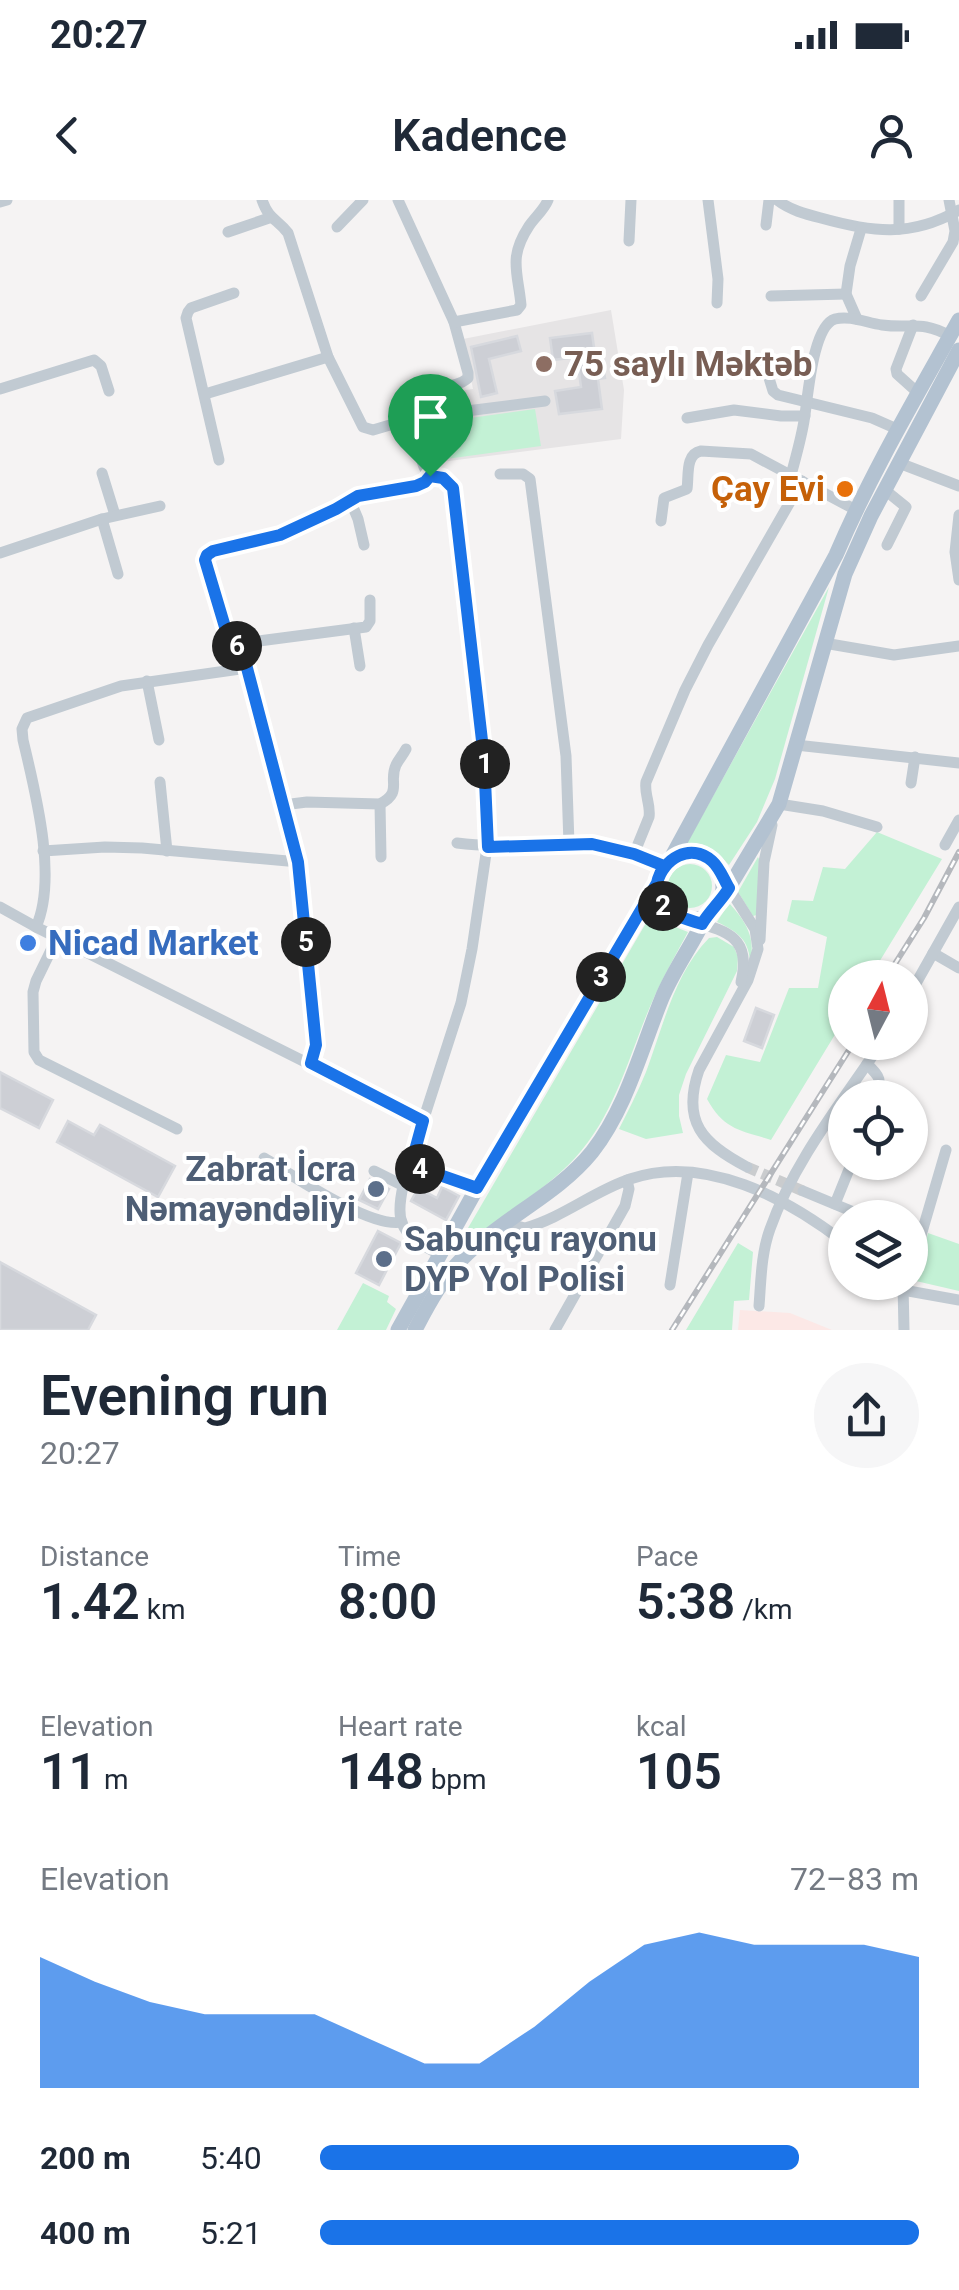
<!DOCTYPE html>
<html lang="en">
<head>
<meta charset="utf-8">
<style>
	:root { --surface:#fff; --page:#f6f6f7; --text:#1f2937; --muted:#747a83; --accent:#1a73e8 }
	body { margin:0; font-family:Roboto,sans-serif; background:var(--page); color:var(--text); height:100vh; display:flex; flex-direction:column; font-size:38px; white-space:nowrap }
	* { box-sizing:border-box; margin:0 }
	p { font-size:32px; color:var(--muted) }
	.icon { flex:none; width:55px; height:55px; fill:none; stroke:currentColor; stroke-width:2; stroke-linecap:round; stroke-linejoin:round }
	.map { position:relative; height:1130px; overflow:hidden }
	.sheet { display:flex; flex-direction:column; background:var(--surface); flex:1 }
	.sheet>* { flex:none }
	.needle { width:65px; rotate:7deg }
	.buttons { position:absolute; left:828px; top:760px; display:grid; gap:20px }
	.buttons a { display:grid; place-items:center; width:100px; height:100px; border-radius:50%; background:var(--surface); box-shadow:0 2px 8px #0004; font-size:50px }
	.pin { position:absolute; display:grid; place-items:center; width:85px; height:85px; color:#fff; margin:-102px -42px; border-radius:50% 50% 50% 0; rotate:-45deg; box-shadow:0 0 10px #0007 }
	.pin .icon { rotate:45deg }
	.km { position:absolute; width:50px; height:50px; margin:-25px; border-radius:50%; background:#222; color:#fff; font-size:28px; line-height:50px; text-align:center }
	.round { display:grid; place-items:center; flex:none; width:105px; height:105px; border-radius:52px; background:var(--page) }
	.overview { display:flex; align-items:center; justify-content:space-between; height:170px; padding:0 40px }
	h1 { font-size:55px; font-weight:600; line-height:75px }
	.stats { display:grid; grid-template-columns:repeat(3,1fr); gap:15px; height:170px; padding:10px 40px }
	.stats div { display:grid; align-content:center }
	.stats b { font-size:50px; font-weight:600 }
	.stats small { font-size:28px; font-weight:400 }
	.stats p { font-size:28px }
	.chart { height:280px; padding:20px 40px }
	.chart p { display:flex; justify-content:space-between }
	.chart svg { width:100%; height:180px; margin-top:10px; fill:var(--accent); opacity:.7 }
	ul { padding:0 40px; list-style:none; font-size:32px }
	li { display:grid; grid-template-columns:160px 120px 1fr; align-items:center; height:75px }
	li i { height:25px; border-radius:12px; background:var(--accent) }
	.status { display:flex; justify-content:space-between; align-items:center; height:70px; padding:0 50px; background:var(--surface); direction:ltr }
	.status svg { height:28px; fill:currentColor }
	header { display:flex; justify-content:space-between; align-items:center; height:130px; padding:0 40px; background:var(--surface); font-size:45px; font-weight:600 }
	.map>svg:first-child { display:block }
	.education { fill:#e6e4e5 }
	.medical { fill:#fce8e6 }
	.green { fill:#c3f1d5 }
	.building { fill:#cdcfd5; stroke:#d7d9de; stroke-width:2.5 }
	.lines { fill:none; stroke-linecap:round; stroke-linejoin:round }
	.minor-tunnel { stroke:#caccce; stroke-width:11; stroke-dasharray:11 5.5; stroke-linecap:butt }
	.minor { stroke:#c1cad2; stroke-width:11 }
	.major { stroke:#b3c2d1; stroke-width:15 }
	.rail-casing { stroke:#b5b8bd; stroke-width:6 }
	.rail { stroke:#fff; stroke-width:2.5; stroke-dasharray:8; stroke-linecap:butt }
	.route-casing { stroke:#fff; stroke-width:20 }
	.route { stroke:#1a73e8; stroke-width:12 }
	.education-dot { fill:#8d6e63; stroke:#fff; stroke-width:4 }
	.food-dot { fill:#e8710a; stroke:#fff; stroke-width:4 }
	.shop-dot { fill:#3f7fe0; stroke:#fff; stroke-width:4 }
	.service-dot { fill:#5c6f8a; stroke:#fff; stroke-width:4 }
	.labels { text-anchor:middle; dominant-baseline:central; stroke-width:8; stroke-linejoin:round; paint-order:stroke }
	.education-label { font-size:35px; font-weight:bold; fill:#785e54; stroke:#fff; text-anchor:start }
	.food-label { font-size:35px; font-weight:bold; fill:#c56008; stroke:#fff; text-anchor:end }
	.shop-label { font-size:35px; font-weight:bold; fill:#366cbe; stroke:#fff; text-anchor:start }
	.service-label { font-size:35px; font-weight:bold; fill:#4e5e75; stroke:#fff; text-anchor:end }
</style>
</head>
<body>
<div class="status"><b>20:27</b><svg viewBox="0 0 49 12"><path d="M0 12V9h3v3zM5 12V6h3v6zM10 12V3h3v9zM15 12V0h3v12zM26 1h20v11H26zM47 4h2v5h-2z"/></svg></div>
<header><svg class="icon" aria-label="back" viewBox="0 0 24 24"><path d="M15 5l-7 7 7 7"/></svg>Kadence<svg class="icon" aria-label="person" viewBox="0 0 24 24"><circle cx="12" cy="8" r="4"/><path d="M4 21q1-7 8-7t8 7"/></svg></header>
<div class="map">
<svg width="959" height="1130" viewBox="0 0 959 1130">
	<rect width="100%" height="100%" fill="#f5f3f3"/>
	<polygon class="education" points="611,110 624,190 621,239 433,263 423,196 473,189 463,139"/>
	<polygon class="medical" points="740,1110 790,1113 832,1130 738,1130"/>
	<g class="green">
		<polygon points="535,209 541,246 446,259 441,222"/>
		<path d="M829,387L775,579L757,622L729,665C716,651 707,642 687,643Z"/>
		<path d="M877,632L942,659L870,777L845,778V818L771,940C740,930 724,930 707,899L726,855L760,862L789,788H818L827,737L787,721L792,700L813,701L823,667L845,669Z"/>
		<polygon points="758,657 759,659 757,715 753,716 738,692"/>
		<circle cx="690" cy="686" r="22"/>
		<path d="M729,703C747,723 756,738 750,765C750,740 738,732 717,722Z"/>
		<path d="M653,711L670,725L688,732C677,752 666,772 656,793C630,849 618,911 575,958C545,991 491,1023 454,1052Z"/>
		<path d="M717,737L734,747L738,757L737,771L686,874L679,895V916L683,933L646,939L619,929C628,911 638,892 646,872C663,827 674,774 709,738Z"/>
		<polygon points="928,1033 959,1044 959,1091 916,1081"/>
		<polygon points="738,1043 753,1052 749,1100 734,1101 732,1130 686,1130"/>
		<polygon points="363,1083 389,1096 387,1102 396,1109 386,1130 337,1130"/>
	</g>
	<g class="building">
		<polygon points="592,133 596,162 602,161 605,178 598,179 602,209 559,214 555,191 581,187 577,157 553,160 550,138"/>
		<polygon points="517,136 521,151 489,159 497,193 481,197 471,147"/>
		<polygon points="756,808 774,815 762,848 744,841"/>
		<polygon points="0,872 53,900 39,928 0,908"/>
		<polygon points="68,921 94,935 100,925 175,966 158,997 57,942"/>
		<polygon points="370,979 389,989 378,1009 359,1000"/>
		<polygon points="442,987 459,996 446,1020 411,1001 418,988 437,998"/>
		<polygon points="378,1031 401,1043 379,1085 356,1073"/>
		<polygon points="0,1062 96,1115 88,1130 0,1130"/>
	</g>
	<g class="lines">
		<polyline class="minor-tunnel" points="747,967 803,991"/>
		<g class="minor">
			<path d="M262,0C269,20 276,18 288,33L328,157L363,227L373,230L417,217"/>
			<path d="M398,0L454,122L468,173V178C455,190 435,183 419,192C416,209 416,258 427,272C433,281 444,277 453,288L484,558L487,647L472,749L461,803L423,921"/>
			<polyline points="708,0 718,79 717,103"/>
			<path d="M777,0C790,10 805,14 821,18C871,32 911,38 959,10"/>
			<polyline points="899,0 899,29"/>
			<polyline points="0,2 7,0"/>
			<polyline points="766,25 769,0"/>
			<polyline points="337,27 363,0"/>
			<polyline points="228,32 269,18"/>
			<polyline points="629,41 631,0"/>
			<polyline points="771,96 846,94"/>
			<polyline points="921,96 953,42 955,31 949,0"/>
			<polyline points="857,119 846,94 850,66 861,29"/>
			<path d="M454,122L517,110L521,105C518,72 508,58 529,26C535,17 544,10 548,0"/>
			<polyline points="913,125 896,169 897,174 917,192"/>
			<polyline points="769,178 773,191 778,195 872,218 897,229"/>
			<polyline points="433,187 438,211 443,214 545,201"/>
			<polyline points="0,189 94,160 101,166 109,191"/>
			<polyline points="205,194 328,157"/>
			<polyline points="687,218 734,210 781,216 805,216"/>
			<polyline points="219,260 186,118 188,112 191,108 234,93"/>
			<polyline points="899,263 959,286"/>
			<polyline points="102,273 115,315"/>
			<polyline points="500,274 523,274 530,279 566,556 569,644"/>
			<path d="M791,275C796,257 801,239 804,221C808,199 812,126 835,119C850,115 867,123 882,125C911,129 921,120 950,136"/>
			<polyline points="885,290 906,307 887,345"/>
			<polyline points="350,300 358,319 364,345"/>
			<polyline points="959,315 955,352 959,380"/>
			<polyline points="102,319 118,374"/>
			<path d="M661,321L664,298L687,289C689,276 685,254 701,251L751,254L856,310"/>
			<polyline points="0,353 102,319 160,306"/>
			<polyline points="354,428 360,466"/>
			<polyline points="824,443 894,455 959,446"/>
			<polyline points="236,444 366,427 370,421 370,400"/>
			<polyline points="147,481 159,540"/>
			<polyline points="796,545 959,563"/>
			<polyline points="160,582 167,651"/>
			<polyline points="911,583 915,557"/>
			<polyline points="380,604 381,657"/>
			<polyline points="779,604 823,611 877,627"/>
			<path d="M283,605L307,602L380,604C403,592 388,582 396,565C399,559 403,555 406,549"/>
			<path d="M457,643C503,649 544,641 589,644C615,646 640,656 664,666"/>
			<polyline points="945,645 959,620"/>
			<polyline points="43,651 105,647 142,648 299,662"/>
			<path d="M634,654L649,617C651,605 644,594 646,582L685,490L708,445L802,281"/>
			<path d="M722,677L755,729L758,749L748,780L699,870C681,922 703,944 747,967"/>
			<path d="M0,707L36,727L423,921C416,945 393,1000 402,1023C408,1039 426,1047 439,1054"/>
			<path d="M689,720C726,731 752,736 741,782"/>
			<path d="M36,727C58,678 35,591 23,540L22,529L27,518L121,486L247,468"/>
			<polyline points="57,738 36,781 33,792 34,852 39,860 177,929"/>
			<polyline points="760,740 764,662 772,625"/>
			<polyline points="933,753 959,768"/>
			<polyline points="910,794 959,707"/>
			<polyline points="311,863 316,845 299,662 247,468 240,450 225,427 205,360 207,355 213,351 292,331 358,296 416,286 430,276"/>
			<path d="M867,864C881,878 882,879 875,898"/>
			<path d="M264,958C292,975 371,1029 402,1022"/>
			<polyline points="411,965 477,988"/>
			<polyline points="374,971 404,986"/>
			<polyline points="803,991 868,1018"/>
			<polyline points="835,1004 852,962"/>
			<path d="M510,1018L517,1026L525,1028C562,1018 594,991 630,979C705,953 788,999 845,1043"/>
			<polyline points="910,1073 946,950"/>
			<polyline points="889,1082 903,1090 959,1100"/>
			<polyline points="903,1084 904,1130"/>
			<polyline points="670,1085 688,973"/>
			<path d="M759,1106C761,1081 761,1054 770,1029C794,961 842,902 882,842"/>
			<polyline points="555,1130 625,1006 629,989 627,980"/>
		</g>
		<g class="major">
			<circle cx="690" cy="687" r="33"/>
			<path d="M670,660L836,355C871,273 916,197 959,120"/>
			<polyline points="719,704 779,604 845,374 871,316 959,150"/>
			<polyline points="398,1130 477,988 657,683"/>
			<path d="M415,1130C429,1103 444,1075 467,1054C506,1016 558,994 592,952C627,907 641,849 662,798C674,769 693,744 706,716"/>
		</g>
		<defs>
			<g id="rail">
				<polyline points="886,778 924,718 959,652"/>
				<polyline points="672,1130 854,842"/>
			</g>
		</defs>
		<use href="#rail" class="rail-casing"/>
		<use href="#rail" class="rail"/>
	</g>
	<g class="lines">
		<defs>
			<path id="route" d="M430,276L443,278L453,288L484,558L488,647L592,644L634,654L664,666C641,706 672,715 702,724C708,713 722,700 729,688C724,680 720,668 712,661C690,642 663,659 657,683L477,988L411,965L423,921L311,863L316,845L298,662L247,468L240,450L225,427L205,360L207,355L213,351L280,335L336,309L358,296L416,286L425,282L430,276"/>
		</defs>
		<use href="#route" class="route-casing"/>
		<use href="#route" class="route"/>
	</g>
	<circle class="education-dot" cx="544" cy="164" r="10"/>
	<circle class="food-dot" cx="845" cy="289" r="10"/>
	<circle class="shop-dot" cx="28" cy="743" r="10"/>
	<g class="service-dot">
		<circle cx="376" cy="989" r="10"/>
		<circle cx="384" cy="1059" r="10"/>
	</g>
	<g class="labels">
		<g class="education-label">
			<text x="564" y="164">75 saylı Məktəb</text>
		</g>
		<g class="food-label">
			<text x="825" y="289">Çay Evi</text>
		</g>
		<g class="shop-label">
			<text x="48" y="743">Nicad Market</text>
		</g>
		<g class="service-label">
			<text x="356" y="969">Zabrat İcra<tspan x="356" dy="40">Nəmayəndəliyi</tspan></text>
			<text x="404" y="1039" text-anchor="start">Sabunçu rayonu<tspan x="404" dy="40">DYP Yol Polisi</tspan></text>
		</g>
	</g>
</svg>
<div class="buttons">
<a><svg class="needle" viewBox="-14 -14 28 28"><path d="M0-13l5 13h-10z" fill="#e53935"/><path d="M0 13l5-13h-10z" fill="#747a83"/></svg></a>
<a><svg class="icon" aria-label="locate" viewBox="0 0 24 24"><circle cx="12" cy="12" r="6"/><path d="M12 2v4M12 18v4M2 12h4M18 12h4"/></svg></a>
<a><svg class="icon" aria-label="layers" viewBox="0 0 24 24"><path d="M12 4l9 5-9 5-9-5zM3 14l9 5 9-5"/></svg></a>
</div>
<div class="pin" style="left:430px;top:276px;background:#1e9e55"><svg class="icon" aria-label="arrive" viewBox="0 0 24 24"><path d="M6 21V4h12l-3 4 3 4H6"/></svg></div>
<b class="km" style="left:485px;top:564px">1</b>
<b class="km" style="left:663px;top:706px">2</b>
<b class="km" style="left:601px;top:777px">3</b>
<b class="km" style="left:420px;top:969px">4</b>
<b class="km" style="left:306px;top:742px">5</b>
<b class="km" style="left:237px;top:446px">6</b>
</div>
<section class="sheet">
<div class="overview"><div><h1>Evening run</h1><p>20:27</p></div><a class="round"><svg class="icon" aria-label="share" viewBox="0 0 24 24"><path d="M12 15V3M7 8l5-5 5 5M5 13v7h14v-7"/></svg></a></div>
<div class="stats">
<div><p>Distance</p><b>1.42<small> km</small></b></div>
<div><p>Time</p><b>8:00</b></div>
<div><p>Pace</p><b>5:38<small> /km</small></b></div>
</div>
<div class="stats">
<div><p>Elevation</p><b>11<small> m</small></b></div>
<div><p>Heart rate</p><b>148<small> bpm</small></b></div>
<div><p>kcal</p><b>105</b></div>
</div>
<div class="chart"><p><span>Elevation</span>72–83 m</p>
<svg viewBox="0 0 160 44" preserveAspectRatio="none"><path d="M0 44V12L10 18L20 23L30 26L40 26L50 26L60 32L70 38L80 38L90 29L100 18L110 9L120 6L130 9L140 9L150 9L160 12V44z"/></svg>
</div>
<ul>
<li><b>200 m</b>5:40<i style="width:80%"></i></li>
<li><b>400 m</b>5:21<i style="width:100%"></i></li>
</ul>
</section>
</body>
</html>
